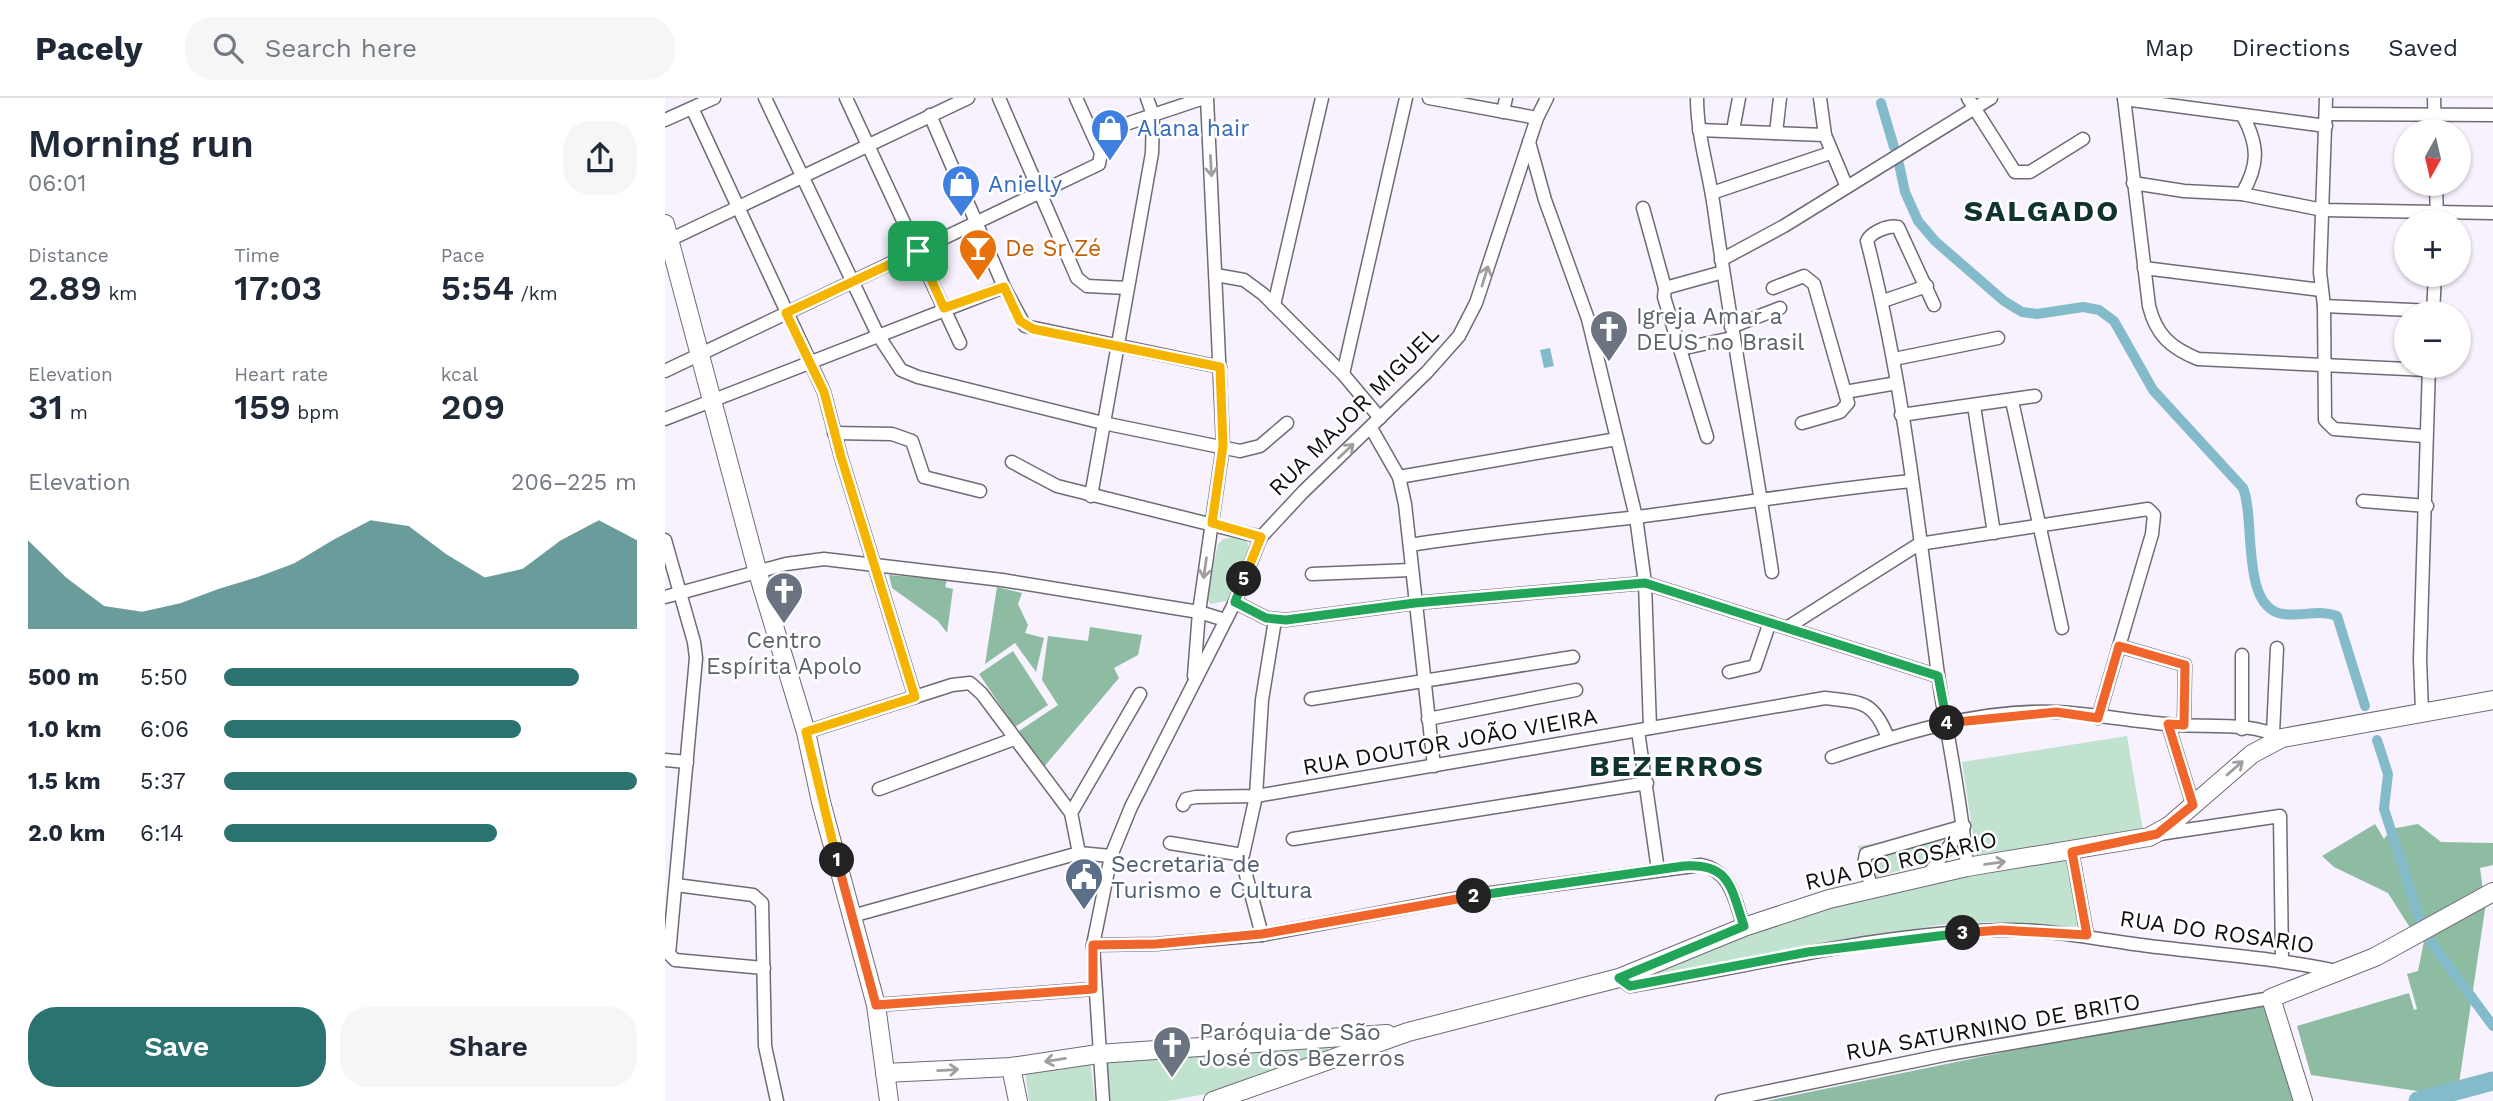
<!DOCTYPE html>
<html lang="en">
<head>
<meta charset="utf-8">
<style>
	:root { --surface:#fff; --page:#f6f6f7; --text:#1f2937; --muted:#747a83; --line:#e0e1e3; --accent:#2a7370 }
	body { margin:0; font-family:"Work Sans",sans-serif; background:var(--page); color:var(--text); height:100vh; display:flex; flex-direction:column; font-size:26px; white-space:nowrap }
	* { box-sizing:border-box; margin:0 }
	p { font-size:23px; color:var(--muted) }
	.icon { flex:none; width:38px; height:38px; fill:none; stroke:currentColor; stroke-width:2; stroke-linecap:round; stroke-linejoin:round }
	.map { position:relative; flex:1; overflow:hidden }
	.panel { display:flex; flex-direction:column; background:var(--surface); width:665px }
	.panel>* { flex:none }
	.needle { width:46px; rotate:188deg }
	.controls { position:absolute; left:1729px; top:21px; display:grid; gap:14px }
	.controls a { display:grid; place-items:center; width:77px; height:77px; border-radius:50%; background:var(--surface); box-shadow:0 2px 5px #0004; font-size:35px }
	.pin { position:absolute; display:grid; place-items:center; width:60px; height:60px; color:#fff; margin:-30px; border-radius:14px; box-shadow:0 4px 10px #0006 }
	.km { position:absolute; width:35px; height:35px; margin:-18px; border-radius:50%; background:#222; color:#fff; font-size:19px; line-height:35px; text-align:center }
	.round { display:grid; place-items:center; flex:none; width:74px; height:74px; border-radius:28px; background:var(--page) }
	.head { display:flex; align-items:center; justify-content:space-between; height:119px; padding:0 28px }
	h1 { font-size:38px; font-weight:600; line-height:52px }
	.metrics { display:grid; grid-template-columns:repeat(3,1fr); gap:10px; height:119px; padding:7px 28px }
	.metrics div { display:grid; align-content:center }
	.metrics b { font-size:35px; font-weight:600 }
	.metrics small { font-size:19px; font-weight:400 }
	.metrics p { font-size:19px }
	.chart { height:196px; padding:14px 28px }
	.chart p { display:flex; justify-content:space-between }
	.chart svg { width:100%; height:126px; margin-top:7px; fill:var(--accent); opacity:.7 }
	.cta { display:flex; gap:14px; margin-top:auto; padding:14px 28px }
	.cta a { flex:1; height:80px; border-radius:28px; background:var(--accent); color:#fff; font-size:28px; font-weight:600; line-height:80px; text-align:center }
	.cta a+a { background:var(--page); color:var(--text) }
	ul { padding:0 28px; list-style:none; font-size:23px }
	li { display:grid; grid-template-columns:112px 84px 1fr; align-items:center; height:52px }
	li i { height:18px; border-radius:9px; background:var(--accent) }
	header { display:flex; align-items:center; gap:42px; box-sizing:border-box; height:98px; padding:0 35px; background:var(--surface); border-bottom:2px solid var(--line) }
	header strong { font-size:33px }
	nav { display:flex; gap:38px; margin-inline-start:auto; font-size:24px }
	.search { width:490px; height:63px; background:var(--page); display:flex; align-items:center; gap:18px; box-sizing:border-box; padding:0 24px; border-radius:28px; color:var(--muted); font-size:26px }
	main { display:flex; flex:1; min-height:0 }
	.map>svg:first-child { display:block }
	.green { fill:#c1e2cf }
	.forest { fill:#8ebca2 }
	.water { fill:#84bbcb }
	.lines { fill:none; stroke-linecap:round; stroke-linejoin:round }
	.canal { stroke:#84bbcb; stroke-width:10 }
	.river { stroke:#84bbcb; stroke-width:19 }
	.street-casing { stroke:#6f6a75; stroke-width:15 }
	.secondary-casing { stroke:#6f6a75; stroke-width:20 }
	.street { stroke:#fff; stroke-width:12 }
	.secondary { stroke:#fff; stroke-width:18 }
	.oneway { stroke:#9f9ea0 }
	.split-1-casing { stroke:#fff; stroke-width:14 }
	.split-2-casing { stroke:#fff; stroke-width:14 }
	.split-3-casing { stroke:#fff; stroke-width:14 }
	.split-4-casing { stroke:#fff; stroke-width:14 }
	.split-5-casing { stroke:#fff; stroke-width:14 }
	.split-6-casing { stroke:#fff; stroke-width:14 }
	.split-1 { stroke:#f5b400; stroke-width:9 }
	.split-2 { stroke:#f0652b; stroke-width:9 }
	.split-3 { stroke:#22a559; stroke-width:9 }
	.split-4 { stroke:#f0652b; stroke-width:9 }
	.split-5 { stroke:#22a559; stroke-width:9 }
	.split-6 { stroke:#f5b400; stroke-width:9 }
	.labels { text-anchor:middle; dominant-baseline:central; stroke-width:5; stroke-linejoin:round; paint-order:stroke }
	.shop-label { font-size:23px; fill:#366cbe; stroke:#fff; text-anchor:start }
	.food-label { font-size:23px; fill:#c56008; stroke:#fff; text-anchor:start }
	.worship-label { font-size:23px; fill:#5b616d; stroke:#fff; text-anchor:start }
	.street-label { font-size:23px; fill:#0f0d12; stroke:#fff }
	.service-label { font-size:23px; fill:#4e5e75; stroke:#fff; text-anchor:start }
	.district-label { font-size:30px; font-weight:bold; letter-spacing:2px; fill:#103231; stroke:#fff }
</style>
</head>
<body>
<header>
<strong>Pacely</strong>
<div class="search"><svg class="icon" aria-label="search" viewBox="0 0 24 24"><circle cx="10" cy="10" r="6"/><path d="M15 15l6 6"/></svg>Search here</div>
<nav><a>Map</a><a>Directions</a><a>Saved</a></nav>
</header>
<main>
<section class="panel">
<div class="head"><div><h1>Morning run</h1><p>06:01</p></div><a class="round"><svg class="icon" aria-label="share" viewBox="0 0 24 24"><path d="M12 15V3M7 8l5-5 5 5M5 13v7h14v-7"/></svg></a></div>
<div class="metrics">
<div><p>Distance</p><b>2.89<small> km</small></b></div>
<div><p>Time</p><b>17:03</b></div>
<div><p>Pace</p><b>5:54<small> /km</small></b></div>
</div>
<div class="metrics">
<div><p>Elevation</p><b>31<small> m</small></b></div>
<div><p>Heart rate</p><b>159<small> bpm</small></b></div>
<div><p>kcal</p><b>209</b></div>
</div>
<div class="chart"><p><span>Elevation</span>206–225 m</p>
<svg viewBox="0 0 160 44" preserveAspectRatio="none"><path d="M0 44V13L10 26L20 36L30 38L40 35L50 30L60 26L70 21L80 13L90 6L100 8L110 18L120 26L130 23L140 13L150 6L160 13V44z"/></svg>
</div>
<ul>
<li><b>500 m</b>5:50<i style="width:86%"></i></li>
<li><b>1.0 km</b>6:06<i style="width:72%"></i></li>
<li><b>1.5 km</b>5:37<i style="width:100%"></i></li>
<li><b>2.0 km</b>6:14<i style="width:66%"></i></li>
</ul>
<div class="cta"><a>Save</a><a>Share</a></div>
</section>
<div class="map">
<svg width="1828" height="1003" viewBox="0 0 1828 1003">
	<rect width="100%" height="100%" fill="#f8f2ff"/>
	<g class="green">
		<polygon points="570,439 581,441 585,452 566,502 546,506 541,500 553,446 558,441"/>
		<polygon points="1462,638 1478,733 1311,757 1297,664"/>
		<polygon points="1285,733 1256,766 1203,782 1193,748"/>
		<polygon points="1404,760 1416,829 1328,824 1273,827 966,883 1177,797"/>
		<polygon points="663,948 663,953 547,995 502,1003 444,1003 441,960"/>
		<polygon points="425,961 430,1003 364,1003 360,975"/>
	</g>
	<g class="forest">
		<polygon points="224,477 282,482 280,489 288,491 282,535 273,523 227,490"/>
		<polygon points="332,489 357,495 353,506 363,527 360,535 379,540 371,574 350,545 320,566"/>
		<polygon points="425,529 477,537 473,557 449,570 454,580 378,670 354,633 393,607 377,582 383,538 423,543"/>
		<polygon points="348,553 383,607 350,629 314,576"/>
		<polygon points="1710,726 1719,741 1726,731 1753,726 1776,744 1828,745 1828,767 1815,770 1818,792 1749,836 1723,795 1669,769 1657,758"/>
		<polygon points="1821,805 1792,999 1646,977 1632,928 1744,895 1749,912 1752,911 1742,876 1753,873 1759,843"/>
		<polygon points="1599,901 1629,1003 1101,1003"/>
	</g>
	<polygon class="water" points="885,250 889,268 879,270 875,252"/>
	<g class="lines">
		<g class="canal">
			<polyline points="1216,5 1229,49"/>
			<path d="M1234,66L1240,94L1253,123L1270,143L1339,203L1357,214L1372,216L1418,209L1434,212L1449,223L1488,292L1578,390C1591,421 1575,510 1618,516C1636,519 1653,511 1672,518L1700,608"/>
			<polyline points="1712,642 1723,676 1719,711 1756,825"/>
			<polyline points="1765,843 1828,928"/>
		</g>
		<polyline class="river" points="1753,1003 1828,983"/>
		<defs>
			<g id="street">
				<polyline points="100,0 213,237 236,272 253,279 438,325 575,353 595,348 622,325"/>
				<polyline points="181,0 295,245"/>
				<polyline points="334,0 412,180 422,188 462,190"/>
				<polyline points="764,0 872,20"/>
				<path d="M1032,0C1032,38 1044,73 1049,110C1066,232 1089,353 1107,474"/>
				<polyline points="1155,0 1160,37 1181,87"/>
				<polyline points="1303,0 1350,74 1365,74 1418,41"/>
				<path d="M1459,0L1484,208C1491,237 1506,250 1533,261L1763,272"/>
				<polyline points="1661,0 1655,174 1659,208 1660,322 1669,331 1759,338"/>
				<polyline points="1769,0 1770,33"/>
				<polyline points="1459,1 1661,28"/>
				<polyline points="27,10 159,294 176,359 250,599"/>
				<polyline points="838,14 841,0"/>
				<polyline points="1661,16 1828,17"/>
				<polyline points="265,17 339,189 360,228 555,269"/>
				<polyline points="0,22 49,0"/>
				<polyline points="1034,32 1160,37"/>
				<polyline points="1068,32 1074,0"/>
				<polyline points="1111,35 1115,0"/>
				<polyline points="428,37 539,0"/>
				<polyline points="864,44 880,102 923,221 971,419 980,485 985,630"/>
				<polyline points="1468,85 1519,93 1577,96 1658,112 1828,115"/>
				<polyline points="1771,86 1772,124"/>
				<polyline points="1047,95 1165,55"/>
				<path d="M1577,96C1594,67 1594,48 1578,18"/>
				<polyline points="978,110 1000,190 999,199 1042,339"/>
				<polyline points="0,144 303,0"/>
				<polyline points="1056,162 1119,128 1326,0"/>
				<polyline points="1479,170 1656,192"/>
				<polyline points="551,177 579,182 598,196 678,276 715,320"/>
				<polyline points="1000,190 1058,174"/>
				<polyline points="1108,190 1139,178 1149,186 1183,305 1175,314 1137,325"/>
				<polyline points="1218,203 1262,188"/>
				<polyline points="609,207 657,0"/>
				<path d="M1269,207L1233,129C1223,127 1206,134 1202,143C1238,282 1253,427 1272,569C1281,636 1297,702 1302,769"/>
				<polyline points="1659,208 1768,213"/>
				<polyline points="1768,215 1770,177"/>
				<polyline points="1066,229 1115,210"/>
				<polyline points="1015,251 1067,240"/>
				<polyline points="1229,261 1333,240"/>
				<polyline points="0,273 434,66 436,55 411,0"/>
				<polyline points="678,276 741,0"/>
				<polyline points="1180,294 1232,285"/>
				<polyline points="1347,303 1397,530"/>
				<polyline points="1309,308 1329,435"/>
				<polyline points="1236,317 1370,298"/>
				<polyline points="0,321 339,189"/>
				<polyline points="706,330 734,379 740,406 769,668"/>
				<polyline points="169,335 227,336 247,343 259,379 315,393"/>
				<polyline points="347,364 392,388 596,439"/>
				<polyline points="734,379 952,341"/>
				<polyline points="426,398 487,55 488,17 482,0"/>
				<polyline points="1698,403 1762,408"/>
				<polyline points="0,442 29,544 31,560 4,856 10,862 99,870"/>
				<path d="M745,447C820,435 896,428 972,419C1064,407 1155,392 1247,383"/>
				<polyline points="647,476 746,472"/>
				<polyline points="0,499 121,466 159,461 337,482 534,514 560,522"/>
				<polyline points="570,504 601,520 621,522 750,505 980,485 1273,578"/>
				<polyline points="1123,529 1254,446 1483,411 1489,417 1487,436 1433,620"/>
				<polyline points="1454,548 1520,567 1519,627"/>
				<polyline points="1064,574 1090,568 1105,524"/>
				<polyline points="529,578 534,514 558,348 542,0"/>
				<polyline points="646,601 908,559"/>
				<polyline points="1757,614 1755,561 1764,268"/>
				<polyline points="763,621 911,592"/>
				<polyline points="1503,626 1528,707"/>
				<polyline points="1577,631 1577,557"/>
				<polyline points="973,633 993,772"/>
				<polyline points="141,634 287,587 305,585 317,596 406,715 414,755"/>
				<polyline points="1608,635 1612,550"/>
				<path d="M1167,659C1238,635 1315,611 1391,614C1431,616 1472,624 1512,627C1545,629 1588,624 1617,640"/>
				<polyline points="0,662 22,664"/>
				<polyline points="214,691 349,641"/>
				<path d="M518,707L521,701L531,699L591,698L1160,600C1197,604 1209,603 1223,640"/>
				<polyline points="406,715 475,596"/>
				<polyline points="1494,736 1615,718 1617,861"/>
				<polyline points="628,741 982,685"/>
				<polyline points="505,745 578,757 591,698 597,602 610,522"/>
				<polyline points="1407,754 1422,837"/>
				<polyline points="576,758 597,837"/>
				<polyline points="1263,777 1299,728"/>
				<polyline points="11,787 88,797 97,805 100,948 112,1003"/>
				<polyline points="1207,790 1199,766 1201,756 1299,728"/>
				<polyline points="187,818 414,755 446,758"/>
				<path d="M428,847L491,846L597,837L804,798L1036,767C1066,773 1070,802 1079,829"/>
				<path d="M954,880L965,888C1089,868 1211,835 1337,832C1387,831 1434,842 1484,848C1547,856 1610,860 1672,873"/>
				<polyline points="211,907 428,891"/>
				<polyline points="438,1003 428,847 446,758 466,709 570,504 596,439 638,394 762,274 794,238 811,205 872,20 882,0"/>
				<polyline points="1057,1003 1284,956 1606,900"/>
			</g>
			<g id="secondary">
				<polyline points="0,126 93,475 141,634 156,704 211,907 224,1003"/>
				<polyline points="346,969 353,1003"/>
				<polyline points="220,975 346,969 433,956 722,936"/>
				<polyline points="548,1003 743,934 954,880 1079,829 1164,801 1302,769 1484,739 1504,728 1587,656 1617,640 1828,602"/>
				<polyline points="1638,1003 1606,900 1710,859 1828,794"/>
			</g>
		</defs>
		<use href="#street" class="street-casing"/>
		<use href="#secondary" class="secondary-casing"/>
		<use href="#street" class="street"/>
		<use href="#secondary" class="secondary"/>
	</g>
	<defs><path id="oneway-shaft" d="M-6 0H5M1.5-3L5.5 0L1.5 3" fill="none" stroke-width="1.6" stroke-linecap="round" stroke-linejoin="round" transform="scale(1.75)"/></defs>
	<g class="oneway">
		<use href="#oneway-shaft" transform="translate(546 68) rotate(87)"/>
		<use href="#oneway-shaft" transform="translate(820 178) rotate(-73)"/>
		<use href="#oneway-shaft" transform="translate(681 353) rotate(-43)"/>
		<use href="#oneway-shaft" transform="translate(540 470) rotate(98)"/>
		<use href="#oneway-shaft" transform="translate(1570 670) rotate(-41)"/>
		<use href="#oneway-shaft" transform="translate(1330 765) rotate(-8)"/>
		<use href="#oneway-shaft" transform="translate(390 962) rotate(171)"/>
		<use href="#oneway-shaft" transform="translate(283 972) rotate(-3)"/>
	</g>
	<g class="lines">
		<defs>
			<polyline id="split-1" points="172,762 141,634 250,599 176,359 159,294 121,215 253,153"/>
			<polyline id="split-2" points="172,762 211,907 428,891 428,847 491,846 597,836 809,798"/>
			<path id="split-3" d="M809,798L1019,768C1066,765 1066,791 1079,828L954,880L965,888L1143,854L1298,835"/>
			<polyline id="split-4" points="1282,625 1391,614 1433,620 1454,548 1520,567 1519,627 1503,626 1528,707 1492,736 1407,754 1422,837 1336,832 1298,835"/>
			<polyline id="split-5" points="579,481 570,504 601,520 621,522 750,505 980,485 1273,578 1282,625"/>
			<polyline id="split-6" points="253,153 279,210 339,189 355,223 368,231 555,269 558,348 547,425 596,439 579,481"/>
		</defs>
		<use href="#split-1" class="split-1-casing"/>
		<use href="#split-2" class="split-2-casing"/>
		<use href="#split-3" class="split-3-casing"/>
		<use href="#split-4" class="split-4-casing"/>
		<use href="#split-5" class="split-5-casing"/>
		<use href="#split-6" class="split-6-casing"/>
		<use href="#split-1" class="split-1"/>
		<use href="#split-2" class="split-2"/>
		<use href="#split-3" class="split-3"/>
		<use href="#split-4" class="split-4"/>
		<use href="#split-5" class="split-5"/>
		<use href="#split-6" class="split-6"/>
	</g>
	<defs>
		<symbol id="shop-pin" viewBox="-11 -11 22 30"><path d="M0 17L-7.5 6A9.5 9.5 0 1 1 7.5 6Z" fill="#3f7fe0" stroke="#fff"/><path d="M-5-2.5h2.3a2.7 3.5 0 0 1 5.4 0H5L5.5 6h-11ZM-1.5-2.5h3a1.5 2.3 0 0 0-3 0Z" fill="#fff"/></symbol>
		<symbol id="bar-pin" viewBox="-11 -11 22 30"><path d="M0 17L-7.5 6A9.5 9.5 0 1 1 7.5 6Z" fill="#e8710a" stroke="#fff"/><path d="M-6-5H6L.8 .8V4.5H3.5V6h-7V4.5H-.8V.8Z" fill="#fff"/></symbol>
		<symbol id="church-pin" viewBox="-11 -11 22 30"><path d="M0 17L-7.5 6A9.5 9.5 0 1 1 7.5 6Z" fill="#6b7280" stroke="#fff"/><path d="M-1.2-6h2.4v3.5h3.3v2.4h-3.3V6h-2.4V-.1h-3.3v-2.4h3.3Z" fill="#fff"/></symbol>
		<symbol id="civic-pin" viewBox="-11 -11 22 30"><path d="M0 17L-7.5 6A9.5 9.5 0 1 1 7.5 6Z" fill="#5c6f8a" stroke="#fff"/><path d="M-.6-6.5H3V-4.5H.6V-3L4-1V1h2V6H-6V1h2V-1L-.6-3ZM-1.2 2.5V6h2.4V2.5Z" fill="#fff"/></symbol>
	</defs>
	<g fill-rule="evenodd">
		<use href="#shop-pin" x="423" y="8" width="44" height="60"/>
		<use href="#shop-pin" x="274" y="64" width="44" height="60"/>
		<use href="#bar-pin" x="291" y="128" width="44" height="60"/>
		<use href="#church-pin" x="922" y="209" width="44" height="60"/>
		<use href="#church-pin" x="97" y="471" width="44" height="60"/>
		<use href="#civic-pin" x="397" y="757" width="44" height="60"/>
		<use href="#church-pin" x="485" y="925" width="44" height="60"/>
	</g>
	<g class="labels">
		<g class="shop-label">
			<text x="472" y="30">Alana hair</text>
			<text x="323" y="86">Anielly</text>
		</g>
		<g class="food-label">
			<text x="340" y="150">De Sr Zé</text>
		</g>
		<g class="worship-label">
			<text x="971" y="218">Igreja Amar a<tspan x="971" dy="26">DEUS no Brasil</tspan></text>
			<text x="119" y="542" text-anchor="middle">Centro<tspan x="119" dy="26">Espírita Apolo</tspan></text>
			<text x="534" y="934">Paróquia de São<tspan x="534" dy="26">José dos Bezerros</tspan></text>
		</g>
		<g class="street-label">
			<text transform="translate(689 313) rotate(-45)">RUA MAJOR MIGUEL</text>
			<text transform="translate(785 644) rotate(-10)">RUA DOUTOR JOÃO VIEIRA</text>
			<text transform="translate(1236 763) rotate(-13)">RUA DO ROSÁRIO</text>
			<text transform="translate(1552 834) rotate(8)">RUA DO ROSARIO</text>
			<text transform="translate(1328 929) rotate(-10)">RUA SATURNINO DE BRITO</text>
		</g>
		<g class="service-label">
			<text x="446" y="766">Secretaria de<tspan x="446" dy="26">Turismo e Cultura</tspan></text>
		</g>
		<g class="district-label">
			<text x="1377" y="112">SALGADO</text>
			<text x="1012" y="667">BEZERROS</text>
		</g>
	</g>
</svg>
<div class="controls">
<a><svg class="needle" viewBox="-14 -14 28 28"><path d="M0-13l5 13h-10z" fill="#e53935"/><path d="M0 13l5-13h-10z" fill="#747a83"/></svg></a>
<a>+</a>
<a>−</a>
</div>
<div class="pin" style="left:253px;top:153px;background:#1e9e55"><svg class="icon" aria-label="arrive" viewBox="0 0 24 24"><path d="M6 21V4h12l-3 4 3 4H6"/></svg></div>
<b class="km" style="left:172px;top:762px">1</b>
<b class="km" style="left:809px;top:798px">2</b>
<b class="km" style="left:1298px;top:835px">3</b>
<b class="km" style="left:1282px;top:625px">4</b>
<b class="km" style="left:579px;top:481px">5</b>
</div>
</main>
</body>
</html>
